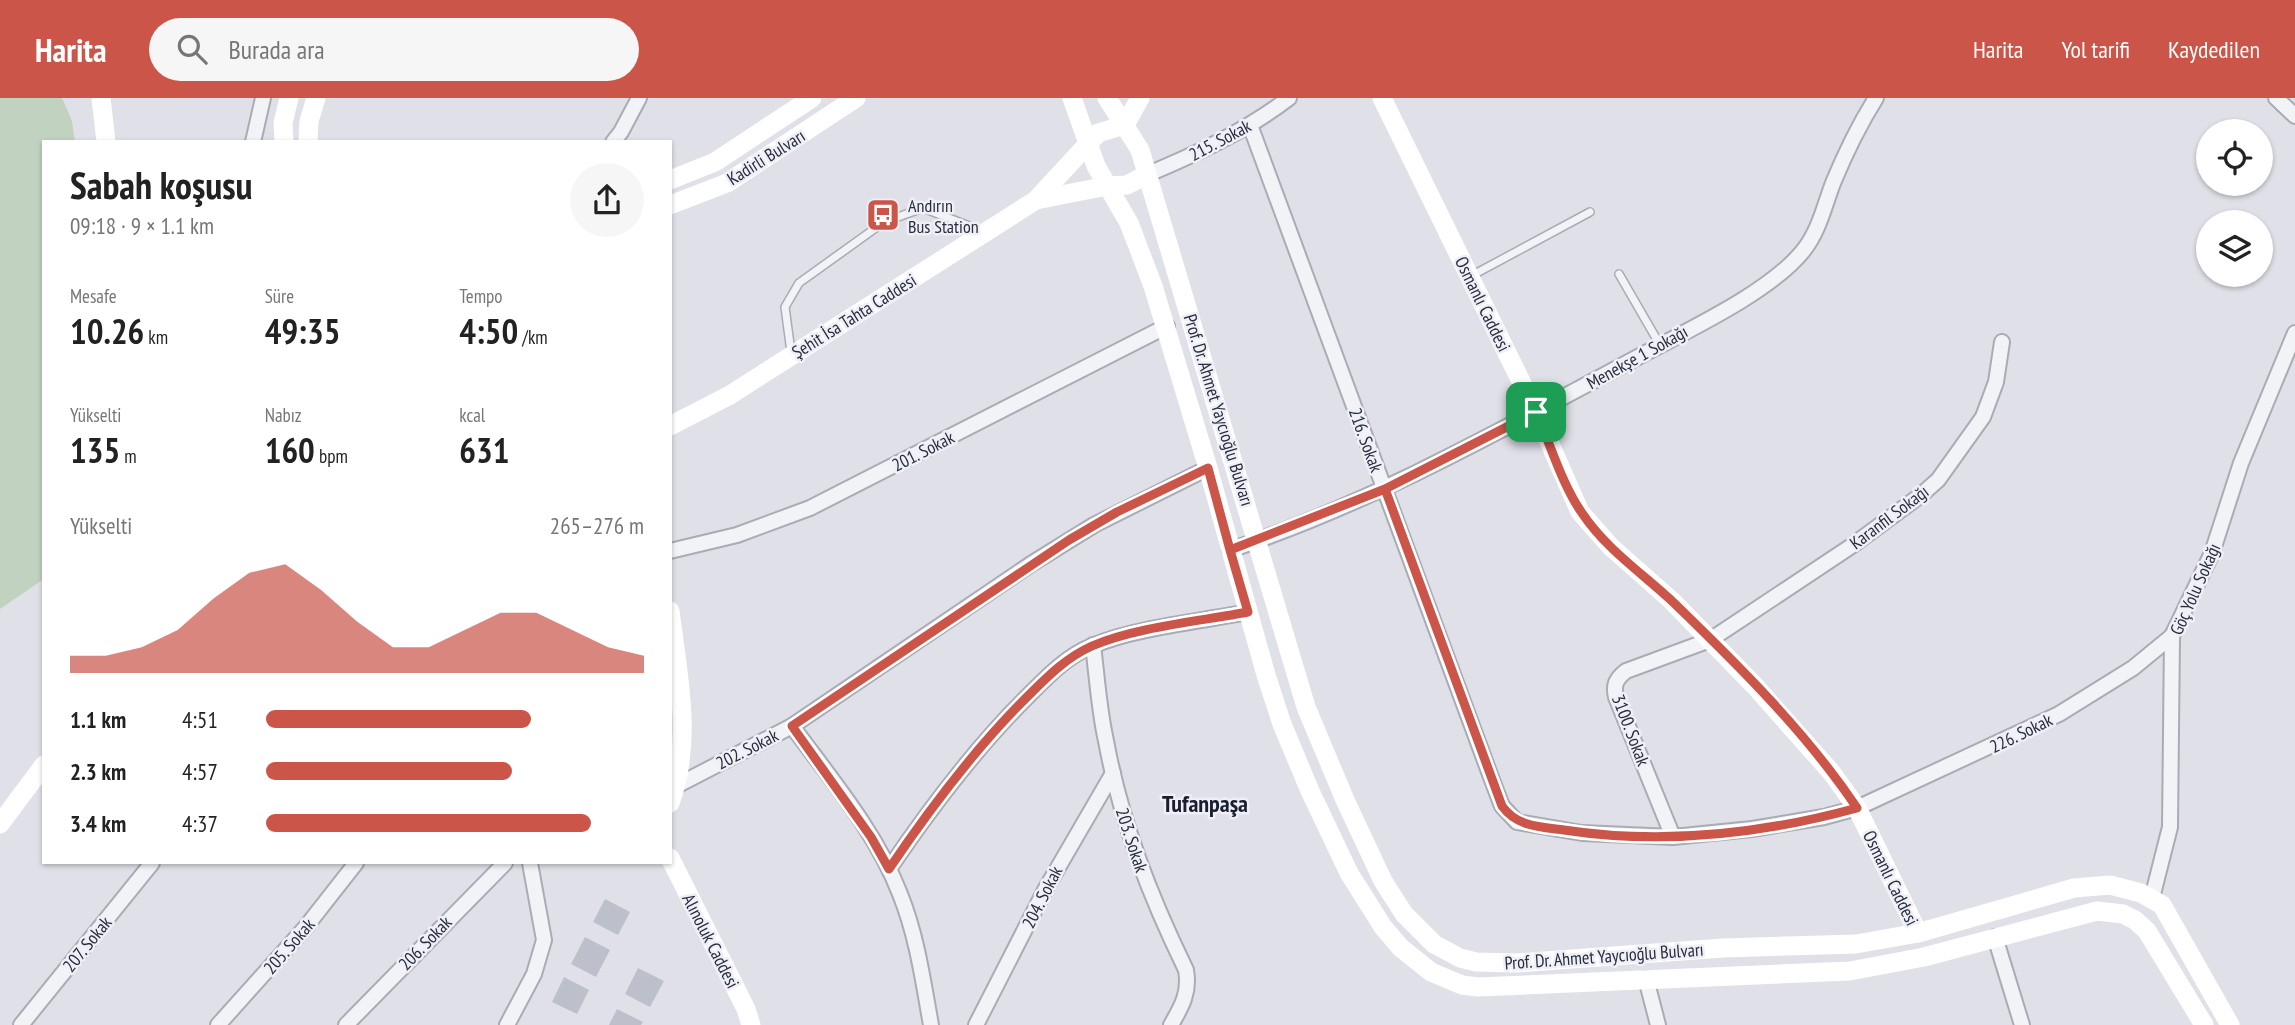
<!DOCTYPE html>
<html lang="tr">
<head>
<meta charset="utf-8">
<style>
	:root { --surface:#fff; --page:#f6f6f6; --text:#222; --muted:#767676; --accent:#ca5548 }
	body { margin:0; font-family:"PT Sans Narrow",sans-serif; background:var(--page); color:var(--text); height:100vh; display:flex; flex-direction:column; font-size:26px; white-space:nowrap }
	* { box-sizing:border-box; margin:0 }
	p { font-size:23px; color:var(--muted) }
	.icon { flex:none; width:38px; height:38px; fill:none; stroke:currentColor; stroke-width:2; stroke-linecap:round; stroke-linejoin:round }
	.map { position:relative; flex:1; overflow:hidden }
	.details { position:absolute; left:42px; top:42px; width:630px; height:724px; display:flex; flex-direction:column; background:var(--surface); border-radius:0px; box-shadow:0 2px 5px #0004 }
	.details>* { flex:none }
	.tools { position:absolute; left:2196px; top:21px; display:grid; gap:14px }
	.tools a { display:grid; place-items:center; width:77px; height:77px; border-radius:50%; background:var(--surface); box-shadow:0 2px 5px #0004; font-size:35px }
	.pin { position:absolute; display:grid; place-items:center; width:60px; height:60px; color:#fff; margin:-30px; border-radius:14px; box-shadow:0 4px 10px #0006 }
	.round { display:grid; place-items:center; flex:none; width:74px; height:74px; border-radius:37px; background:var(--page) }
	.overview { display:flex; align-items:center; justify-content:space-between; height:119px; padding:0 28px }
	h1 { font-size:38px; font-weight:800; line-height:52px }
	.stats { display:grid; grid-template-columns:repeat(3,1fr); gap:10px; height:119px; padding:7px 28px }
	.stats div { display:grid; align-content:center }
	.stats b { font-size:35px; font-weight:800 }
	.stats small { font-size:19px; font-weight:400 }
	.stats p { font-size:19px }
	.chart { height:196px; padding:14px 28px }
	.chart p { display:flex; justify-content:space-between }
	.chart svg { width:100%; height:126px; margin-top:7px; fill:var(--accent); opacity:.7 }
	ul { padding:0 28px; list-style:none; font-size:23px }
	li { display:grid; grid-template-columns:112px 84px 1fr; align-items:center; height:52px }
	li i { height:18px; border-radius:9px; background:var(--accent) }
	header { display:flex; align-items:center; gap:42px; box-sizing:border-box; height:98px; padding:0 35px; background:var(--accent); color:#fff }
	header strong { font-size:33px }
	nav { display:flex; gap:38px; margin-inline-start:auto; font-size:24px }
	.search { width:490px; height:63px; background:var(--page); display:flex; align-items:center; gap:18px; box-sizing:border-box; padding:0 24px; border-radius:38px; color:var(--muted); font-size:26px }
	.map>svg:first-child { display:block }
	.green { fill:#c1d2c1 }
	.building { fill:#bdbfcb }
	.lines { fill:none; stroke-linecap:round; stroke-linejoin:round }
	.lane-casing { stroke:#a9abb5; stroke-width:10 }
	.street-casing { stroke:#a9abb5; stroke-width:18 }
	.lane { stroke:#f2f3f7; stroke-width:7 }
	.street { stroke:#f2f3f7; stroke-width:14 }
	.secondary { stroke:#fff; stroke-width:19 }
	.route-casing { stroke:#fff; stroke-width:14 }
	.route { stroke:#ca5548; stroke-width:9 }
	.labels { text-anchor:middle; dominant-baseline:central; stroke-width:5; stroke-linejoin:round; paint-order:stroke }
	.street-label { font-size:18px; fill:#292c3f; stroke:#eff0f6 }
	.poi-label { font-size:18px; fill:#292c3f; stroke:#eff0f6; text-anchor:start }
	.district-label { font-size:24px; font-weight:bold; fill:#1b1d30; stroke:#eff0f6 }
</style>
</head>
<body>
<header>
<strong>Harita</strong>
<div class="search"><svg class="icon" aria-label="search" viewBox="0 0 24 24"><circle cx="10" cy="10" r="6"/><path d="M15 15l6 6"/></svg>Burada ara</div>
<nav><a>Harita</a><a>Yol tarifi</a><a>Kaydedilen</a></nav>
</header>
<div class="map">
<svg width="2295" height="927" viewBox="0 0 2295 927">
	<rect width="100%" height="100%" fill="#e0e1e8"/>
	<polygon class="green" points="0,0 62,0 72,23 75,44 44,44 44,481 0,511"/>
	<g class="building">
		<polygon points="605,801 630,814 618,837 593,824"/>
		<polygon points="585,839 610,852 596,879 571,866"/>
		<polygon points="638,870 664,883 650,909 625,896"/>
		<polygon points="564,879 589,892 577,916 552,904"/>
		<polygon points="617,911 643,924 641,927 609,927"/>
	</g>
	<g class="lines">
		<defs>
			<g id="lane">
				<polyline points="1619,176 1660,247"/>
				<polyline points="1471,178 1590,114"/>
				<polyline points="791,254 785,209 799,185 884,124 923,110 982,133"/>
			</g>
			<g id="street">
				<polyline points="2276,0 2295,18"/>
				<polyline points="1250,27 1492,682 1502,708 1517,724 1582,735 1673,739 1752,731 1824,719 1857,710 2059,616 2133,570 2172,538"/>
				<polyline points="253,44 263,0"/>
				<polyline points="613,44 621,34 639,0"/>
				<path d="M1146,77C1196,56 1246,33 1289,0"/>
				<path d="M1230,452C1374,404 1505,330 1638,259C1686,233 1769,195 1803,153C1819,133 1824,109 1833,85C1845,56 1859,27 1876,0"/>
				<polyline points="670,453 737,437 810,410 1167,228"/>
				<path d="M1093,547C1097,579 1099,612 1106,643C1121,724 1150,798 1186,872C1190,894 1182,908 1171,927"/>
				<path d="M792,628C831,681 876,734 900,796C917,838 923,883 931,927"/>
				<polyline points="676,688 792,628 1031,466 1094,427 1208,370"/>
				<path d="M1673,739L1616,599C1613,587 1616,581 1626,573L1710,542L1853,447L1921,397L1938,382L1983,319L1996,284L2002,244"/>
				<path d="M889,771C931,709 976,649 1029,597C1048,578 1067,558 1092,548C1133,530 1203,523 1248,514"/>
				<polyline points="2152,800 2170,729 2172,538 2212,455 2241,365 2295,235"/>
				<polyline points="1995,839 2022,927"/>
				<polyline points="1646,881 1658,927"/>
				<polyline points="21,927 152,765"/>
				<polyline points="218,927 305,830 356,765"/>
				<polyline points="346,927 505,765"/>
				<polyline points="507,927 534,876 544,842 530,765"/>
				<polyline points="976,927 1045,792 1113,675"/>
			</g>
		</defs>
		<use href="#lane" class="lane-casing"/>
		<use href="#street" class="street-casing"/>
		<use href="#lane" class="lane"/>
		<use href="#street" class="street"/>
		<g class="secondary">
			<polyline points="101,0 106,44"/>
			<polyline points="1072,0 1096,68 1129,125 1153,188 1208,370 1266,577 1282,626 1310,693 1349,775 1383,829 1401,850 1431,874 1462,887 1478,889 1850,873 1924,859 2097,813 2123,816 2135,822 2147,833 2204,927"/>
			<polyline points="1107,0 1140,52 1306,609 1345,702 1383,783 1404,816 1434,846 1460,860 1476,864 1517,865 1723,850 1856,846 1918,835 2074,790 2110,787 2141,795 2162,807 2230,927"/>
			<polyline points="1382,0 1536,314 1580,414 1611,449 1672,503 1754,587 1832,675 1857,710 1918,835"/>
			<polyline points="284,44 283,25 289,0"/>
			<polyline points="308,44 309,23 316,0"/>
			<polyline points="670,82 715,64 812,0"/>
			<polyline points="1036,102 1107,88 1127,87 1146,77"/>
			<polyline points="670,107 727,85 856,0"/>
			<polyline points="670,328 730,297 1036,102 1098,35 1125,27 1140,0"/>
			<path d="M670,513C678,577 693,643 670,705"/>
			<polyline points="0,726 44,667"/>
			<polyline points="670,760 746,911 751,927"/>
		</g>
	</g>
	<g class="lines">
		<defs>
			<path id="route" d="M1536,314L1385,391L1230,452L1248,514C1201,523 1135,529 1092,548C1067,559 1048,578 1029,597C976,649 931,709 889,771L871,739L792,628L1069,442L1117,414L1208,370L1230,452L1385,391L1502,708C1517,729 1540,729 1564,732C1662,747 1762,736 1857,710C1806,634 1738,567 1673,504C1642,475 1606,451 1582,415C1562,387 1550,345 1536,314"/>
		</defs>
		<use href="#route" class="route-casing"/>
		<use href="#route" class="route"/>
	</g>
	<defs>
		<symbol id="bus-square" viewBox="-11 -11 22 22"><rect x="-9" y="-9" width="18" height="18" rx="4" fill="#ca5548" stroke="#eff0f6"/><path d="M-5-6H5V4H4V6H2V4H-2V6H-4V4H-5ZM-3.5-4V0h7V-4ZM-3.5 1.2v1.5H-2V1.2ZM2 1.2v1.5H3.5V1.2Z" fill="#fff"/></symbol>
	</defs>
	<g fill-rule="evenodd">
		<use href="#bus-square" x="864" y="98" width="38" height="38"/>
	</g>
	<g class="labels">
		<g class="street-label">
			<text transform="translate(1220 42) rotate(-28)">215. Sokak</text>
			<text transform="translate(766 59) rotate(-32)">Kadirli Bulvarı</text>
			<text transform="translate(1483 206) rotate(64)">Osmanlı Caddesi</text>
			<text transform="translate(854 218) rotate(-32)">Şehit İsa Tahta Caddesi</text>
			<text transform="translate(1637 259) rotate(-29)">Menekşe 1 Sokağı</text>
			<text transform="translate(1219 312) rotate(73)">Prof. Dr. Ahmet Yaycıoğlu Bulvarı</text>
			<text transform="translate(1366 342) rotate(70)">216. Sokak</text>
			<text transform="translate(923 353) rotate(-27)">201. Sokak</text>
			<text transform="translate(1889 419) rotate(-37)">Karanfil Sokağı</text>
			<text transform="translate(2195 491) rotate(-66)">Göç Yolu Sokağı</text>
			<text transform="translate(1631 632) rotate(69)">3100. Sokak</text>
			<text transform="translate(2021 635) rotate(-26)">226. Sokak</text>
			<text transform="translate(747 651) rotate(-27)">202. Sokak</text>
			<text transform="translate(1132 742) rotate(72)">203. Sokak</text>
			<text transform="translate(1891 780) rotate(64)">Osmanlı Caddesi</text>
			<text transform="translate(1042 799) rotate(-63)">204. Sokak</text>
			<text transform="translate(711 843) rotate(63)">Alınoluk Caddesi</text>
			<text transform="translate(425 845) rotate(-46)">206. Sokak</text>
			<text transform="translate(87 846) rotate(-51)">207. Sokak</text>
			<text transform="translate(289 848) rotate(-49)">205. Sokak</text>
			<text transform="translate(1604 858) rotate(-4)">Prof. Dr. Ahmet Yaycıoğlu Bulvarı</text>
		</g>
		<g class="poi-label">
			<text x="908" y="107">Andırın<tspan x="908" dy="21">Bus Station</tspan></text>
		</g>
		<g class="district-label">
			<text x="1205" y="705">Tufanpaşa</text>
		</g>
	</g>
</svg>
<div class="tools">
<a><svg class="icon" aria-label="locate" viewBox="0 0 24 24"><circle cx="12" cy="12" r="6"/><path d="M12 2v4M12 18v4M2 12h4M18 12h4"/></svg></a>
<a><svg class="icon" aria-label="layers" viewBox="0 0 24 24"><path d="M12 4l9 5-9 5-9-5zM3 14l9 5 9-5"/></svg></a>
</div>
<div class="pin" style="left:1536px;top:314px;background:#1e9e55"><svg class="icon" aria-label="arrive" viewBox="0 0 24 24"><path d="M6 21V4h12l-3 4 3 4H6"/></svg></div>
<section class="details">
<div class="overview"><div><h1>Sabah koşusu</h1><p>09:18 · 9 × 1.1 km</p></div><a class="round"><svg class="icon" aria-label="share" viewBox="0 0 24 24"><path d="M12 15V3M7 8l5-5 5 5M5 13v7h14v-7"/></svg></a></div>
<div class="stats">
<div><p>Mesafe</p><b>10.26<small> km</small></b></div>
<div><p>Süre</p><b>49:35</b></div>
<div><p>Tempo</p><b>4:50<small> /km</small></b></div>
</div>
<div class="stats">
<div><p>Yükselti</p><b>135<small> m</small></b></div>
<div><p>Nabız</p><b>160<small> bpm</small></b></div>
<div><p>kcal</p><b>631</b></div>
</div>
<div class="chart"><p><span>Yükselti</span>265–276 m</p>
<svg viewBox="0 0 160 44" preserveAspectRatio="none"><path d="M0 44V38L10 38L20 35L30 29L40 18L50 9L60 6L70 15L80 26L90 35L100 35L110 29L120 23L130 23L140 29L150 35L160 38V44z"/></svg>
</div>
<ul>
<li><b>1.1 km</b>4:51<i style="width:70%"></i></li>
<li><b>2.3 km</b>4:57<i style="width:65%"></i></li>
<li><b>3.4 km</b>4:37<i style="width:86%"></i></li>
</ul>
</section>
</div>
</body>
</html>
